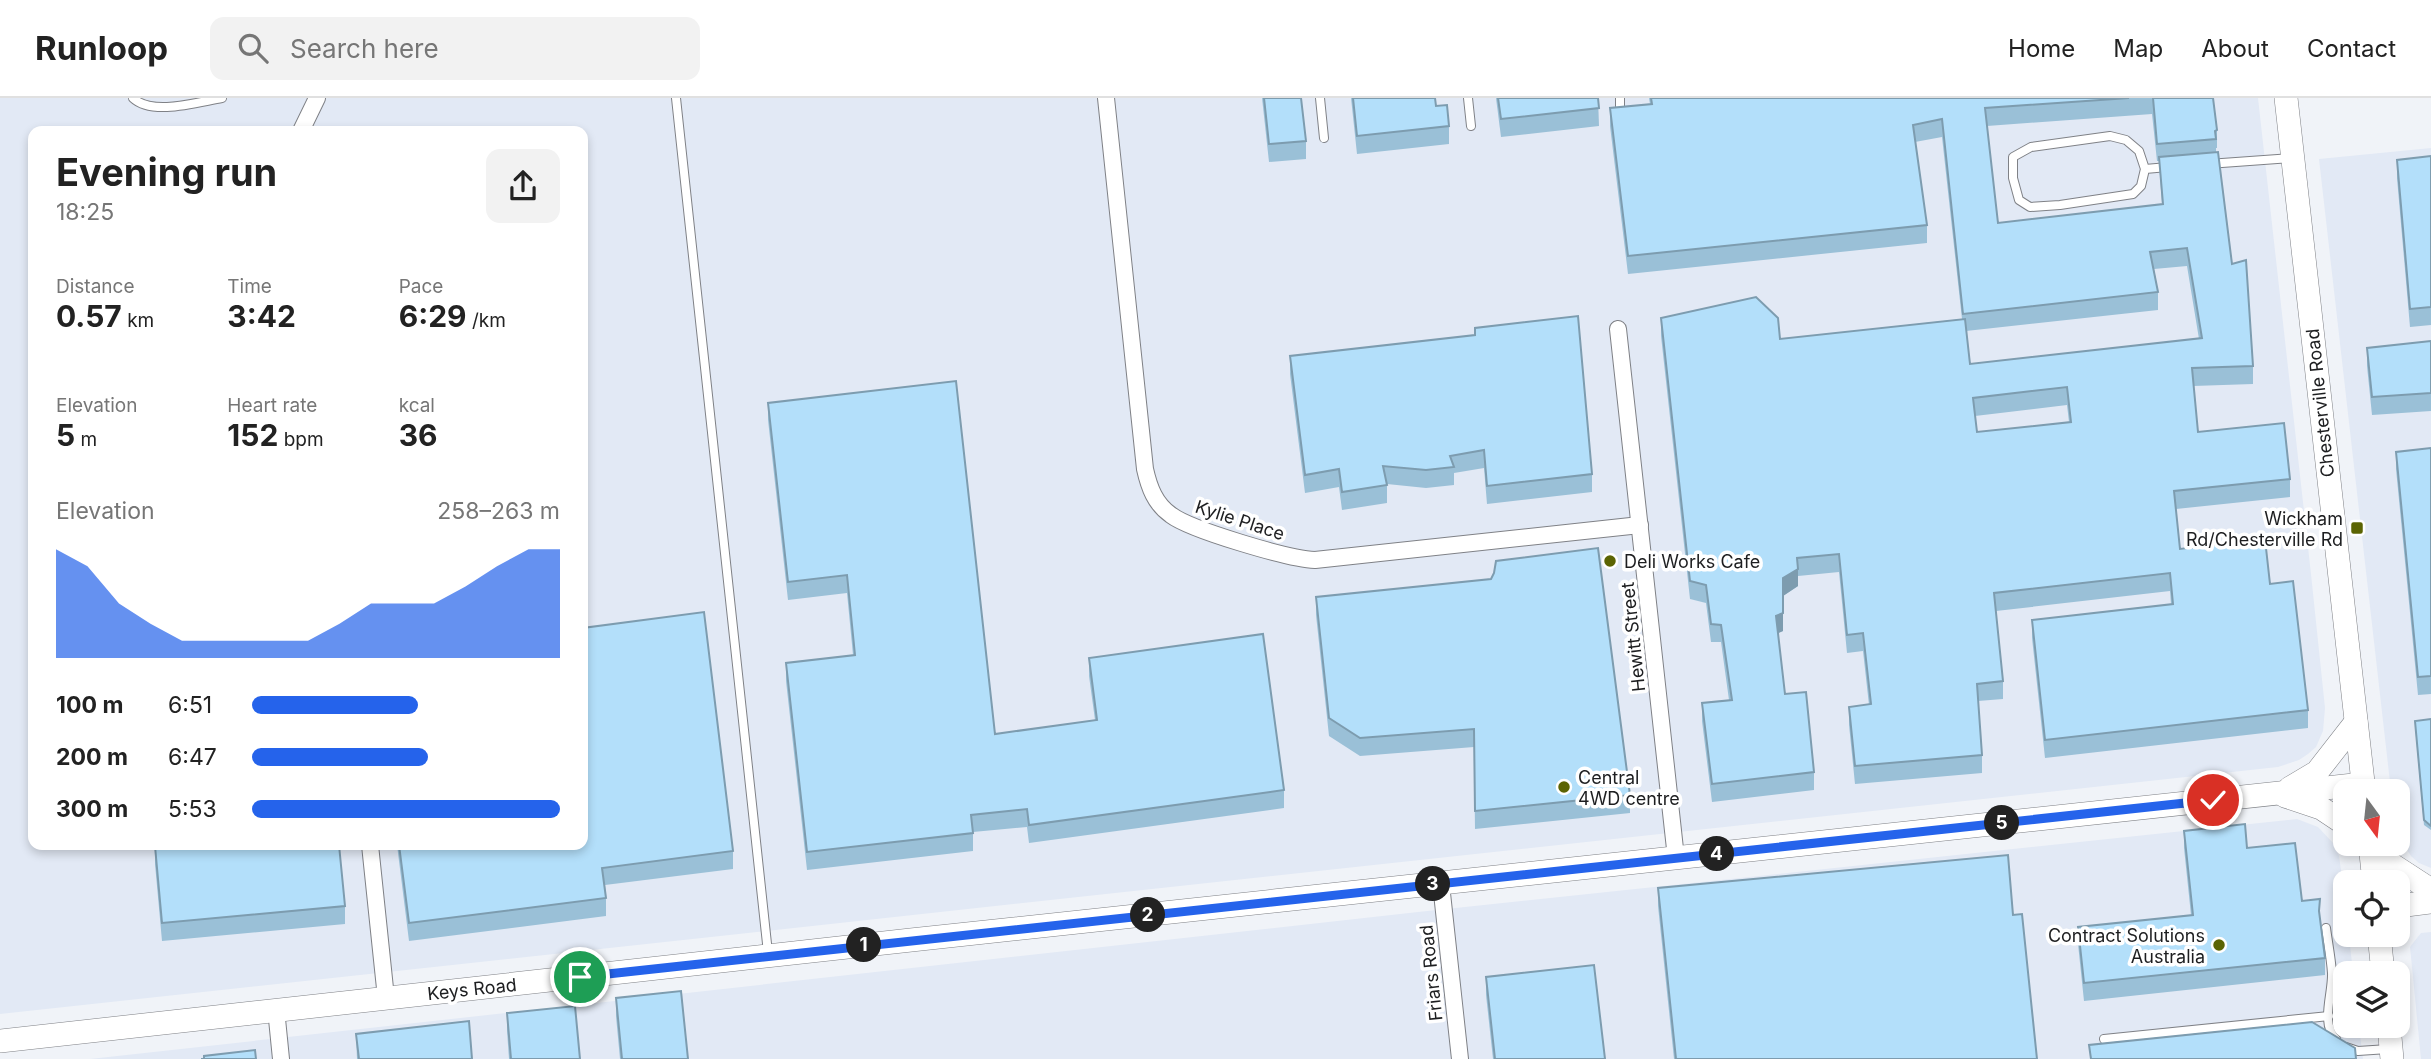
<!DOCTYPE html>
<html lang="en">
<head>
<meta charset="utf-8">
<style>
	:root { --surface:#fff; --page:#f2f2f2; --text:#222; --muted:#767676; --line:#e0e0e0; --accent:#2563eb }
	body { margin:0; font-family:Inter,sans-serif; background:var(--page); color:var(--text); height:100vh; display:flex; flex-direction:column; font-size:26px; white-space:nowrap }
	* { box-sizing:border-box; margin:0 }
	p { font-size:23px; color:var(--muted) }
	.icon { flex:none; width:38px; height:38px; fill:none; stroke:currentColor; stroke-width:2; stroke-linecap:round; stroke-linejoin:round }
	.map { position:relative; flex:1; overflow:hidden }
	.sheet { position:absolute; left:28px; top:28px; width:560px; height:724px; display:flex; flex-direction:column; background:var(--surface); border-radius:14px; box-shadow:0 4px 10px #0003 }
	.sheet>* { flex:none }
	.needle { width:46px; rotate:165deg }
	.controls { position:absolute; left:2333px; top:681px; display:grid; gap:14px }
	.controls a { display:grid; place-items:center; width:77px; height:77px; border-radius:14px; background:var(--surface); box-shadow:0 4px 10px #0003; font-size:35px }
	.pin { position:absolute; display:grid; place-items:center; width:60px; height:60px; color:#fff; margin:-30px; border:4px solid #fff; border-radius:50%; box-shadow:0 2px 7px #0007 }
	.km { position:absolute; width:35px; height:35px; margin:-18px; border-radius:50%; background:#222; color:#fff; font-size:19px; line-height:35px; text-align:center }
	.round { display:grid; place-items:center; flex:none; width:74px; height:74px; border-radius:14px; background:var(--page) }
	.headline { display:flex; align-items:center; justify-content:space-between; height:119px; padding:0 28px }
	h1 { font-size:38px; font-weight:700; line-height:52px }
	.stats { display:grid; grid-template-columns:repeat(3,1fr); gap:10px; height:119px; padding:7px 28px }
	.stats div { display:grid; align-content:center }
	.stats b { font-size:30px; font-weight:700 }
	.stats small { font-size:19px; font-weight:400 }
	.stats p { font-size:19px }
	.chart { height:196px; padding:14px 28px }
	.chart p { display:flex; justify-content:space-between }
	.chart svg { width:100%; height:126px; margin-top:7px; fill:var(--accent); opacity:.7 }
	ul { padding:0 28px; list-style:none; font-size:23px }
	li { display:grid; grid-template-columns:112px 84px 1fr; align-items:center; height:52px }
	li i { height:18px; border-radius:9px; background:var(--accent) }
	header { display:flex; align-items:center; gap:42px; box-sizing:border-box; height:98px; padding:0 35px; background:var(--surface); border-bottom:2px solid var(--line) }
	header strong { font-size:33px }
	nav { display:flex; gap:38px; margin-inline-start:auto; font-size:24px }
	.search { width:490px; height:63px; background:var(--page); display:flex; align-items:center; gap:18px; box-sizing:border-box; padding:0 24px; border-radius:14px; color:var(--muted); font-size:26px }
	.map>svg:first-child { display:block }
	.built { fill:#e2e9f5; fill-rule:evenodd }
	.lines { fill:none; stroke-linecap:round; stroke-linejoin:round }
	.lane-casing { stroke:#7f8186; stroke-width:10 }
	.street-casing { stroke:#7f8186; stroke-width:18 }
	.secondary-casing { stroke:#7f8186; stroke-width:24 }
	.lane { stroke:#fff; stroke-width:8 }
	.street { stroke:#fff; stroke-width:16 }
	.secondary { stroke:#fff; stroke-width:23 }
	.wall { fill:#9ac0d7; fill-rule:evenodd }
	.shaded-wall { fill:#7d9caf }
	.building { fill:#b3dffa; stroke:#7d9caf; stroke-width:2; fill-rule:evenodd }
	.route-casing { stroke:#fff; stroke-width:14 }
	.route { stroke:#2563eb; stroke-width:9 }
	.poi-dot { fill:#5b6403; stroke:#fff; stroke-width:2.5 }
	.labels { text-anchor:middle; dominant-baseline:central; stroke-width:7; stroke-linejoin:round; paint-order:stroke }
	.street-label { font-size:18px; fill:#1d1e20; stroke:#fff }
	.poi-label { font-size:18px; fill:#1d1e20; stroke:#fff; text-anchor:end }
</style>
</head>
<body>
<header>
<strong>Runloop</strong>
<div class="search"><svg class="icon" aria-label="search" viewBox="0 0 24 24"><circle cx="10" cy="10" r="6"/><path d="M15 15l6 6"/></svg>Search here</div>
<nav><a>Home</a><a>Map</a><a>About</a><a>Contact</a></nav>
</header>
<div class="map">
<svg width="2431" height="961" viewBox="0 0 2431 961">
	<rect width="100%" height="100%" fill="#f0f3f8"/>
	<g class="built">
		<path d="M0,0H2258L2311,476L2325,610L2323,633L2316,649L2308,656L2299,662L2278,669L0,916ZM33,33H583V747H33Z"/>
		<polygon points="2431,50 2431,770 2419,765 2411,758 2398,738 2398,693 2391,693 2319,61"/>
		<polygon points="2297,721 2318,729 2334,746 2339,758 2345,800 2345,836 2349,837 2353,875 2345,875 2345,928 2359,928 2363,961 90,961 1418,814"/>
		<polygon points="2431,834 2431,961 2421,961 2410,849 2421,835"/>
	</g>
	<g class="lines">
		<defs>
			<g id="lane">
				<path d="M133,0C152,18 198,4 222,0"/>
				<polyline points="676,0 768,855"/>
				<polyline points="1320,0 1324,40"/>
				<polyline points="1468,0 1471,28"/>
				<polyline points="1620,0 1620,8"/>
				<polyline points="2208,66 2290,60"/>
				<polyline points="2145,71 2139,53 2126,42 2110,38 2031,49 2013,59 2013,80 2019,102 2030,109 2060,107 2133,96 2141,88 2145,71 2168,69"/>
				<path d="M2326,830C2328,845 2331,860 2332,875C2333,895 2320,926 2336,941"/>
				<polyline points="2104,941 2329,918"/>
				<polyline points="2346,949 2358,953 2388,951"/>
			</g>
			<g id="street">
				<path d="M1106,0L1145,371C1149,389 1155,406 1171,417C1191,432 1289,461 1315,462L1640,427"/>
				<polyline points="301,33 317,0"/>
				<polyline points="1618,231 1676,760"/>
				<polyline points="370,747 386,900"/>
				<polyline points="1441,786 1460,961"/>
				<polyline points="276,911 281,961"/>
			</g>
			<g id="secondary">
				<polyline points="2286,0 2364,693"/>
				<polyline points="2290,690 2317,674 2356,624"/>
				<polyline points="2285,698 2321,710 2345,726"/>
				<polyline points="2370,746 2374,784"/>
				<polyline points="2371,753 2431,792"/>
				<polyline points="2398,808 2431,804"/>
				<polyline points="2379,836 2383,875"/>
				<polyline points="2389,928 2392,961"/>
				<polyline points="0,943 911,842 2363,686"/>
			</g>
		</defs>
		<use href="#lane" class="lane-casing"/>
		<use href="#street" class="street-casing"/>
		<use href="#secondary" class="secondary-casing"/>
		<use href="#lane" class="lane"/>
		<use href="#street" class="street"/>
		<use href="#secondary" class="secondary"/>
	</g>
	<g class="wall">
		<polygon points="1262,0 1301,0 1306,43 1306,61 1269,64"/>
		<polygon points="1351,0 1435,0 1436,8 1449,28 1449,46 1357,56"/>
		<polygon points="1496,0 1598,0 1599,28 1501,39"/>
		<path d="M1649,0H2213L2217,32V50H2216V54L2232,166L2253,268V286L2193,288L2198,334L2290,381V399L2176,411L2180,451L2270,486L2308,612V630L2045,660L2032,540V522L2171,506L2170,493L1996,513L2003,583V601L1978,603L1982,657V675L1855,686L1849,627V609L1869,607L1863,553L1847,555L1839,474L1798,478V488L1783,498V533L1778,535L1785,596L1814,674V692L1712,704L1702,623V605L1729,602L1721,544H1711L1706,505L1690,501L1661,238V220L1780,241L1962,221L1942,39L1915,44L1927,127V145L1628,176L1610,28V10L1650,6ZM2152,16L2157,63H2159L2162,107L1998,125L1987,28ZM2187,168L2199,241L1970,266L1966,233L2158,212V194L2154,171ZM2067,307L2069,324L1977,334L1975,318Z"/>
		<polygon points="2431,58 2431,227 2410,229 2397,80 2397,62"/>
		<polygon points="2431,243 2431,313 2372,317 2367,268 2367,250"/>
		<polygon points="1290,258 1592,376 1592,394 1487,406 1484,370 1454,375 1454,387 1426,390 1387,386 1387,405 1342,412 1339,389 1305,395 1290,276"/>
		<polygon points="768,305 995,636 1095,622 1089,578 1089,560 1284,692 1284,710 1029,745 1027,729 973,734 973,753 807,772 786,583 786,565 853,557 847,495 788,502 768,322"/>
		<polygon points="2431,350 2431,596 2418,597 2396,371 2396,354"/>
		<polygon points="1316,499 1630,697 1630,715 1475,731 1474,649 1360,658 1329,638 1316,517"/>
		<polygon points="2431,621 2431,732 2424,727 2415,628"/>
		<polygon points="2184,733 2247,750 2302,803 2320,819 2325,860 2325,877 2084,903 2078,846 2078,829 2191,817 2184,750"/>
		<polygon points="397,747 583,747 733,753 733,771 605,787 606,800 606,818 409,843"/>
		<polygon points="155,748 345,808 345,826 162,843 155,766"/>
		<polygon points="1658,790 2013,817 2037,961 1674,961 1658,808"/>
		<polygon points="1486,879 1605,961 1493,961 1486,897"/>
		<polygon points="616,900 688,961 620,961 616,918"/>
		<polygon points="507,915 580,961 509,961 507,932"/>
		<polygon points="356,936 472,961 357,961"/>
	</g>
	<polygon class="shaded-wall" points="1798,471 1798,488 1783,498 1783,533 1776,536 1776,518 1783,480"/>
	<g class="building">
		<polygon points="1264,0 1301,0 1306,43 1269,46"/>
		<polygon points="1353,0 1435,0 1436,8 1447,7 1449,28 1357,38"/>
		<polygon points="1498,0 1598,0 1599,10 1501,21"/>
		<path d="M1651,0H2129L1985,10L1998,125L2163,106L2159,59L2218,54L2232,166L2246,162L2253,268L2192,270L2198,334L2284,325L2290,381L2174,393L2180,451L2265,441L2270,486L2293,483L2308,612L2045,642L2032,522L2173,506L2170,475L1994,495L2003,583L1977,586L1982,657L1855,668L1849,609L1871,606L1863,535L1847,537L1839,456L1797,460L1798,471L1783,480V515L1776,518L1785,596L1806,594L1814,674L1712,686L1702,605L1732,602L1721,527L1711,526L1706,487L1690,483L1661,220L1756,199L1778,220L1780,241L1965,221L1970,266L2202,240L2187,150L2150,154L2158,194L1963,216L1942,21L1913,27L1927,127L1628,158L1610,10L1652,6ZM2067,289L2071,324L1977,334L1973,300Z"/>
		<polygon points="2153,0 2213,0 2217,32 2215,33 2216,41 2157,46"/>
		<polygon points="2431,58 2431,209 2410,211 2397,62"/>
		<polygon points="1578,218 1592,376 1487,388 1484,352 1450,358 1454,369 1426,372 1383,368 1387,387 1342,394 1339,371 1305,377 1290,258 1475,237 1475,230"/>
		<polygon points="2431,243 2431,295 2372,299 2367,250"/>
		<polygon points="956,283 995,636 1097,622 1089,560 1263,536 1284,692 1029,727 1027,711 971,717 973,735 807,754 786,565 855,557 847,477 788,484 768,305"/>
		<polygon points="2431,350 2431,578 2418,579 2396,354"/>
		<polygon points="1598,450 1630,697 1475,713 1474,631 1360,640 1329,620 1316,499 1491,481 1494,475 1496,463"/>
		<polygon points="704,514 733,753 602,770 606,800 409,825 399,747 583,747 583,530"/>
		<polygon points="2431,621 2431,728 2424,722 2415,623"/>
		<polygon points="2245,726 2247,750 2295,745 2302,803 2320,801 2319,813 2325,860 2084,885 2078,829 2193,817 2184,733"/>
		<polygon points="339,747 345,808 162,825 155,748"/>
		<polygon points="2008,757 2013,817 2022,816 2037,961 1676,961 1658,790"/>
		<polygon points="1594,867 1605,961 1495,961 1486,879"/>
		<polygon points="681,893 688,961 622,961 616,900"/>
		<polygon points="575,908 580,961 511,961 507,915"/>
		<polygon points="469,923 472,961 359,961 356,936"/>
		<polygon points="2312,924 2355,950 2356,961 2091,961 2089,947"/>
		<polygon points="255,952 256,961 201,961 204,961 204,958"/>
	</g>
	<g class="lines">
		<defs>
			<polyline id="route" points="580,879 2213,702"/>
		</defs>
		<use href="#route" class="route-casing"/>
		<use href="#route" class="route"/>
	</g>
	<g class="poi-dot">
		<rect x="2350" y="423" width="14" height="14" rx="3.5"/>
		<circle cx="1610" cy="463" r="7"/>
		<circle cx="1564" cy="689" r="7"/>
		<circle cx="2219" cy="847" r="7"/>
	</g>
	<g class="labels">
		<g class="street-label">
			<text transform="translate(2320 305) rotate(-96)">Chesterville Road</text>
			<text transform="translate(1240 422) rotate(18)">Kylie Place</text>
			<text transform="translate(1633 539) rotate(-96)">Hewitt Street</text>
			<text transform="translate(1431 875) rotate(-96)">Friars Road</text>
			<text transform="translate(472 891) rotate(-6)">Keys Road</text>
		</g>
		<g class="poi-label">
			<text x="2343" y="420">Wickham<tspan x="2343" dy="21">Rd/Chesterville Rd</tspan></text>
			<text x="1624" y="463" text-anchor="start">Deli Works Cafe</text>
			<text x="1578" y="679" text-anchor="start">Central<tspan x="1578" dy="21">4WD centre</tspan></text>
			<text x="2205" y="837">Contract Solutions<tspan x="2205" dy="21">Australia</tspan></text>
		</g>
	</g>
</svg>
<div class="controls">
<a><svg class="needle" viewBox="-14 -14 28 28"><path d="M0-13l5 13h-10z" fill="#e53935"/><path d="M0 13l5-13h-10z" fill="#767676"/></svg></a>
<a><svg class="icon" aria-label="locate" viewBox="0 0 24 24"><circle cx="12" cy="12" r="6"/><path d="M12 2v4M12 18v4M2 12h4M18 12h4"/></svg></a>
<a><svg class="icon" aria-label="layers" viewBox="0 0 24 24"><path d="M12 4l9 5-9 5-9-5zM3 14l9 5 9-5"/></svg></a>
</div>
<div class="pin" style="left:580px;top:879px;background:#1e9e55"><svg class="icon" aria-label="arrive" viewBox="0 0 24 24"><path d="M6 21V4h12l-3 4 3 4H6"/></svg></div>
<div class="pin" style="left:2213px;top:702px;background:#d93025"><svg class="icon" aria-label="check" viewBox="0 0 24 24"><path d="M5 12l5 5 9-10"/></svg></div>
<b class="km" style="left:864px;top:847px">1</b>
<b class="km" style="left:1148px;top:817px">2</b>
<b class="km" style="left:1433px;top:786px">3</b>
<b class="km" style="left:1717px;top:756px">4</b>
<b class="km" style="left:2002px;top:725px">5</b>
<section class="sheet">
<div class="headline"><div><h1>Evening run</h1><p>18:25</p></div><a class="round"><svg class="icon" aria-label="share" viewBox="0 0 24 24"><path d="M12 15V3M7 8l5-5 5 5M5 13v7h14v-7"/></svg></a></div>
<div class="stats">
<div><p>Distance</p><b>0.57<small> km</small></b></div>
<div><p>Time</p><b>3:42</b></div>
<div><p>Pace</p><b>6:29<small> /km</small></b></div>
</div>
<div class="stats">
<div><p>Elevation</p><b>5<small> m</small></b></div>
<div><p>Heart rate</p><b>152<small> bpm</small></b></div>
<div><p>kcal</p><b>36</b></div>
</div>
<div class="chart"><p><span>Elevation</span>258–263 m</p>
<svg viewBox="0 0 160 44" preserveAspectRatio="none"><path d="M0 44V6L10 12L20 25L30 32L40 38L50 38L60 38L70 38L80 38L90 32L100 25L110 25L120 25L130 19L140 12L150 6L160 6V44z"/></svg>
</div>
<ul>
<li><b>100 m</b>6:51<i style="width:54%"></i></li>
<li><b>200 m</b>6:47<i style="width:57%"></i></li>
<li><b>300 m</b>5:53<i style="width:100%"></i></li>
</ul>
</section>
</div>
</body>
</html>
